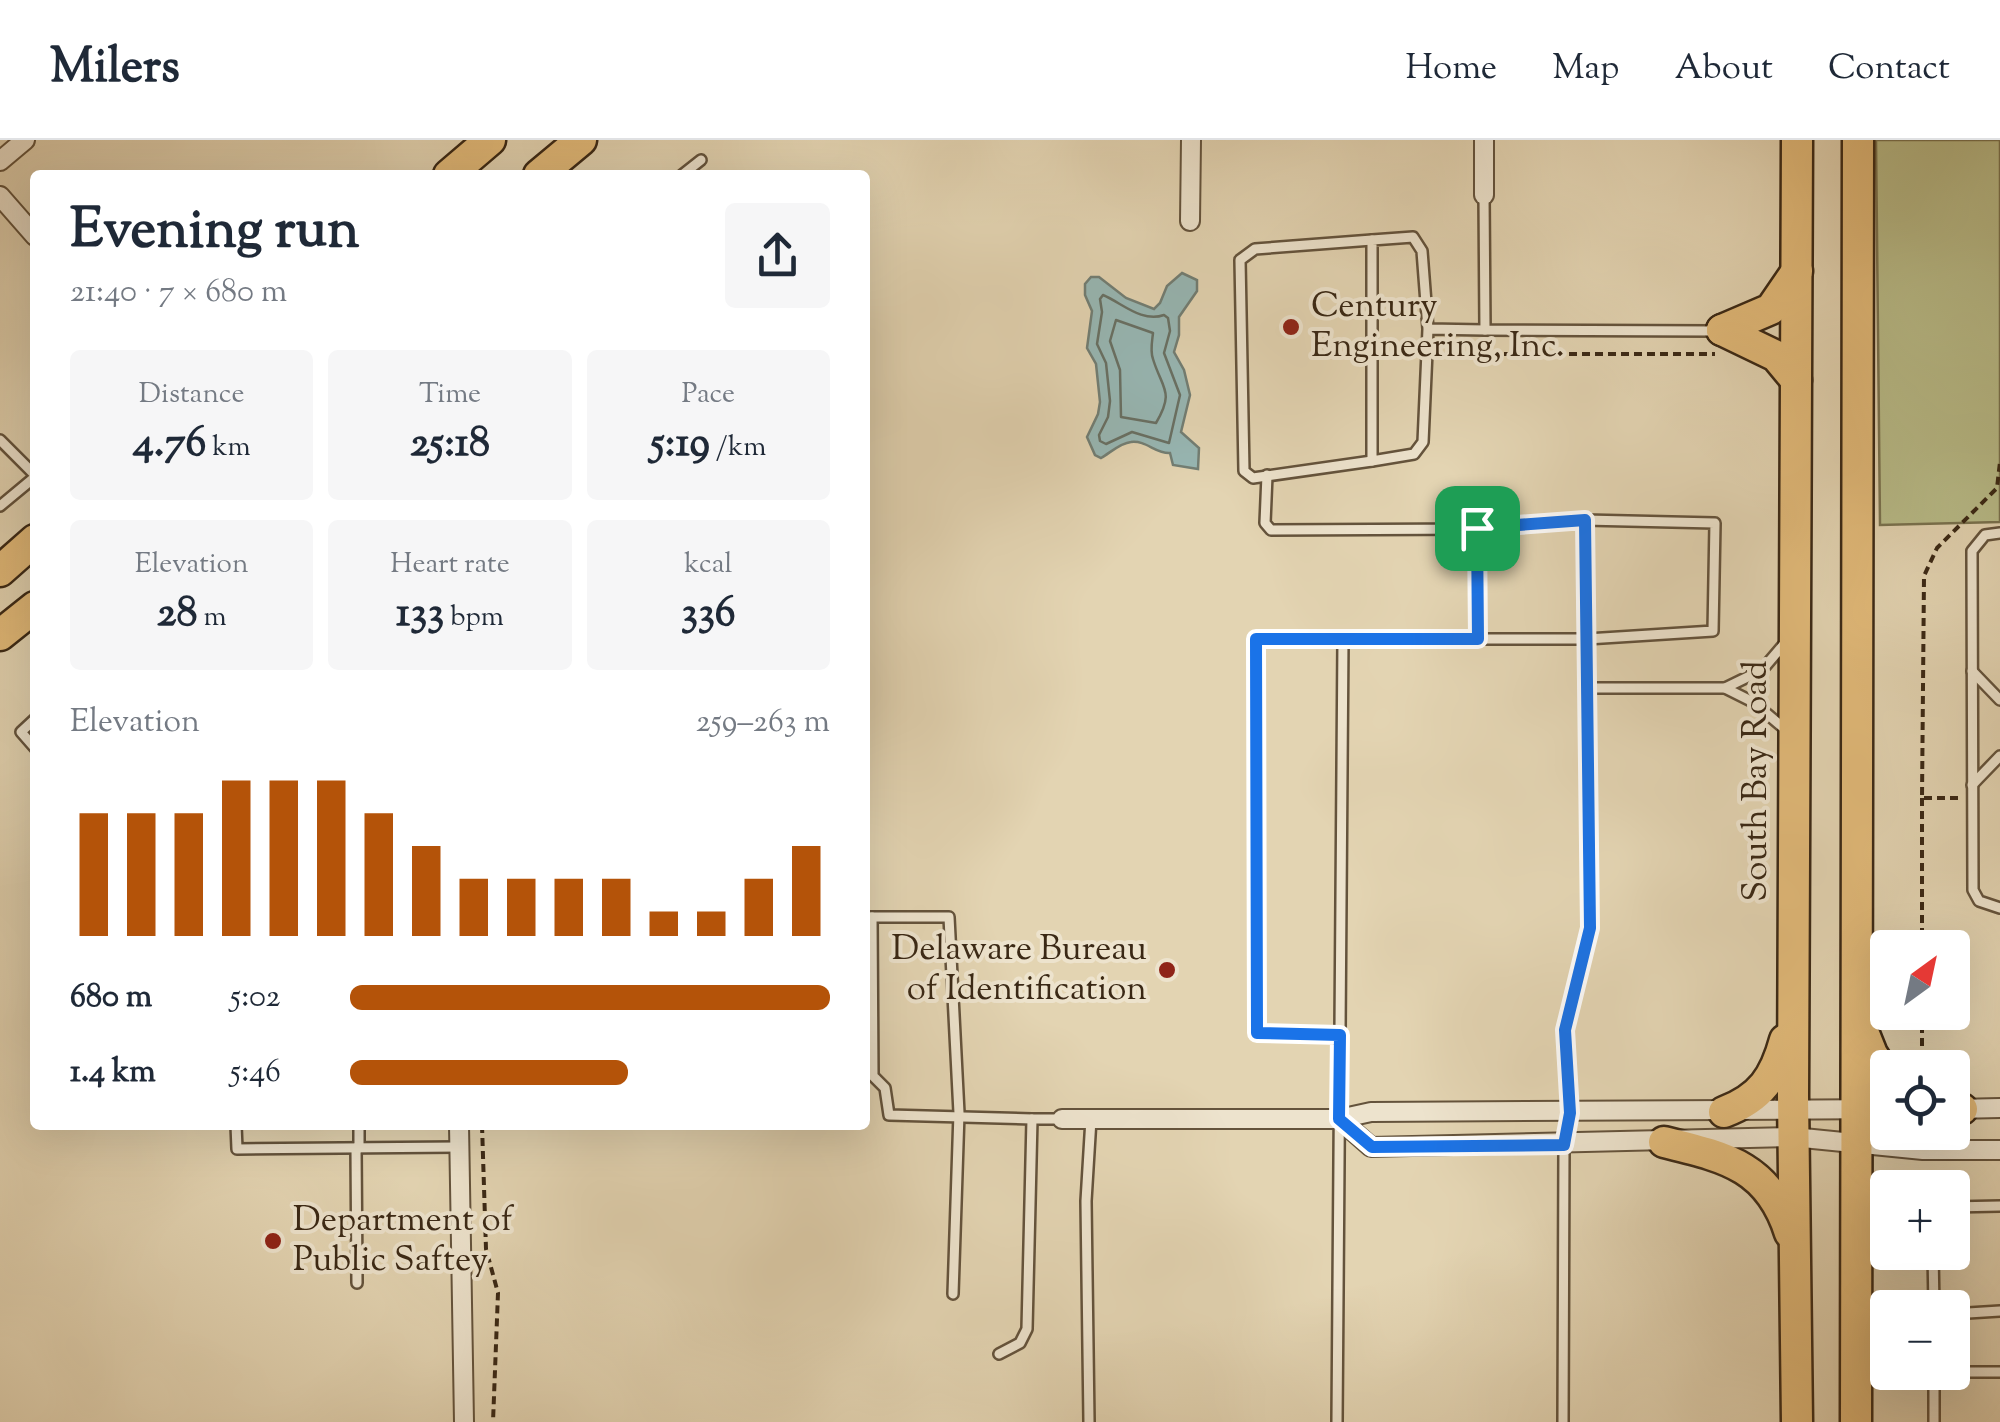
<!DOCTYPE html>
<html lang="en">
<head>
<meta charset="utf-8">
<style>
	:root { --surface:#fff; --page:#f6f6f7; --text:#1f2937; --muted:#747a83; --line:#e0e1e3; --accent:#b45309 }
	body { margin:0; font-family:"Sorts Mill Goudy",serif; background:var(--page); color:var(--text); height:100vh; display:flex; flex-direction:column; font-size:38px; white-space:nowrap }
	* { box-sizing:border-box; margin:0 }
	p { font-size:32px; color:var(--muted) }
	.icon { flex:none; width:55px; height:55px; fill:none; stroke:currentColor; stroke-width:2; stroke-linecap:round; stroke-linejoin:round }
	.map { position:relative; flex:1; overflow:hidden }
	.details { position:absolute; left:30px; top:30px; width:840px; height:960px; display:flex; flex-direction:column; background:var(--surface); border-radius:10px; box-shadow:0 10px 40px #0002 }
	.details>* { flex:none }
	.needle { width:65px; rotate:33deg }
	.controls { position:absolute; left:1870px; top:790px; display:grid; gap:20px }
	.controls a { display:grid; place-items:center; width:100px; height:100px; border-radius:10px; background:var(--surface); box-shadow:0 10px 40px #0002; font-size:50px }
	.pin { position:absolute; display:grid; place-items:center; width:85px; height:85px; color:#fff; margin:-42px; border-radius:20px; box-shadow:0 5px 15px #0006 }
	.round { display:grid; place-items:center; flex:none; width:105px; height:105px; border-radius:10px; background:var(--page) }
	.head { display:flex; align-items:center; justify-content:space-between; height:170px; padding:0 40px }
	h1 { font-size:55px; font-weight:700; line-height:75px }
	.stats { display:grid; grid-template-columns:repeat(3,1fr); gap:15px; height:170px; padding:10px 40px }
	.stats div { display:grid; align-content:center; border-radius:10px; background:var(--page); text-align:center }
	.stats b { font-size:42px; font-weight:700 }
	.stats small { font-size:28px; font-weight:400 }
	.stats p { font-size:28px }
	.chart { height:280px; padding:20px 40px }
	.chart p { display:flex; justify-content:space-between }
	.chart svg { width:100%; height:180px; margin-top:10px; stroke:var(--accent); stroke-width:6 }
	ul { padding:0 40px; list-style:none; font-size:32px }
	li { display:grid; grid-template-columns:160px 120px 1fr; align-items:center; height:75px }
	li i { height:25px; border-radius:12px; background:var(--accent) }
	header { display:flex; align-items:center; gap:60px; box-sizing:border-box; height:140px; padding:0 50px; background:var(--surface); border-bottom:2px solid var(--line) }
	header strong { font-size:48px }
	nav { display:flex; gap:55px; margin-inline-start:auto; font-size:35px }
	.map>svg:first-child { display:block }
	.green { fill:#b8bc89; stroke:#79724f; stroke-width:2.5 }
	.water { fill:#97b7b4; stroke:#727e74; stroke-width:2.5 }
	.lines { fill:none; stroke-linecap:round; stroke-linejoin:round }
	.shore { stroke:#687064; stroke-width:2.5 }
	.service-casing { stroke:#64533c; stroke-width:14 }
	.minor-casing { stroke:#64533c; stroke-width:22 }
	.trunk-casing { stroke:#3a2815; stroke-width:35 }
	.path { stroke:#3a2815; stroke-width:4; stroke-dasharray:8 5; stroke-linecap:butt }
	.service { stroke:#ede3cd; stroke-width:9 }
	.minor { stroke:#ede3cd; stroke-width:18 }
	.trunk { stroke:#e2ba79; stroke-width:30 }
	.route-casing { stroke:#fff; stroke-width:20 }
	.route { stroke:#1a73e8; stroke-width:12 }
	.poi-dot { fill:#8f2418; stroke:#ede3cd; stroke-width:4 }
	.labels { text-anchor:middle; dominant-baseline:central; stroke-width:8; stroke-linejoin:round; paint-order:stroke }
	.poi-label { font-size:35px; fill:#3a2815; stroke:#ede3cd; text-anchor:start }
	.street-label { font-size:35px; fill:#3a2815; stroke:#ede3cd }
</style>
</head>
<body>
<header>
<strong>Milers</strong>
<nav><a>Home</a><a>Map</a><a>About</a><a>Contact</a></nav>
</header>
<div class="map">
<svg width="2000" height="1282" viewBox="0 0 2000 1282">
	<rect width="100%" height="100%" fill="#e3d4b2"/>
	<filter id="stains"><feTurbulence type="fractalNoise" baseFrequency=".002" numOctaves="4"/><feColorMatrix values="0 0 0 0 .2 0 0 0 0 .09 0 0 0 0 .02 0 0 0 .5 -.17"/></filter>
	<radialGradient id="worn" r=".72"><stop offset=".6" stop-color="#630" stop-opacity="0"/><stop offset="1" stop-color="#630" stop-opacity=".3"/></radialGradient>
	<polygon class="green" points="1876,0 2000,0 2000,382 1880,385"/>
	<path class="water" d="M1182,133L1197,140V151L1179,177V195L1174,212L1184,230L1190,255L1181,292L1199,308L1198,329L1173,325L1170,313C1156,314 1146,300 1131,302C1120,303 1110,313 1101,318L1095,315L1087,297L1098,274L1100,262L1096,224L1087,208L1092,171L1085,155V144L1091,137H1099L1126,158L1154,169L1160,163L1167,146Z"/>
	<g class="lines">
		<g class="shore">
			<path d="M1103,155C1122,163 1142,183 1164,175L1168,178L1170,191L1164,213L1180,255L1169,303L1132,292L1106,304L1100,301L1099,295L1108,277L1110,261L1106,223L1097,204L1102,172L1100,159Z"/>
			<path d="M1116,180L1153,193C1152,202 1150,211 1153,219C1162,249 1175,251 1156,283L1121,277L1120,230L1110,201Z"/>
		</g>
		<defs>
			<g id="service">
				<polyline points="682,35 701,20"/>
				<polyline points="1484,55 1485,190 1715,191"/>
				<polyline points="1372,100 1255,109 1240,120 1244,331 1253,338 1372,321"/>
				<polyline points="1428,189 1423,302 1414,314 1372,321 1372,100 1413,97 1422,111 1428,189 1485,190"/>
				<polyline points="0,300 35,335"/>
				<polyline points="1267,335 1265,383 1271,390 1477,389 1585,380 1590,788 1565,890 1570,973 1564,1005 1563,1282"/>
				<polyline points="0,366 35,337"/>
				<polyline points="1477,389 1478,499"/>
				<polyline points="2000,393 1985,395 1972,411 1973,750 1979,761 2000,768"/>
				<polyline points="1972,531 2000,560"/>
				<polyline points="1588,548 1725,548 1753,562 1786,590"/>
				<polyline points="1725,548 1762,530 1785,503"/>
				<polyline points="35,579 21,592 35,608"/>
				<polyline points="1972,645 2000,616"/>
				<polyline points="865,777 949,777 959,973 953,1154"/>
				<polyline points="872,777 873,936 885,948 889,975 1032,979"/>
				<polyline points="1340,895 1257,893 1256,499 1343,499"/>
				<polyline points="236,985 237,1009 458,1007"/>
				<polyline points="359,985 359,1008"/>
				<polyline points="356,1008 357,1143"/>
				<polyline points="1952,1067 2000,1066"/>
				<polyline points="1933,1112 1934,1168"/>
				<polyline points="1952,1181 1968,1173 2000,1171"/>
				<polyline points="999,1214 1020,1203 1027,1189 1032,979 1062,979"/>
				<polyline points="1860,1222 1888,1220"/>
				<polyline points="1934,1232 1934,1282"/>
				<polyline points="1952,1232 2000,1232"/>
				<polyline points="1089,1282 1086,1061 1091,979"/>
				<polyline points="1337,1282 1343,499 1587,499 1713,491 1715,383 1585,380"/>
			</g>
			<g id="minor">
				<polyline points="1484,0 1484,55"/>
				<polyline points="0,21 25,0"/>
				<polyline points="0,56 35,96"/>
				<polyline points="1190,81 1191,0"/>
				<polyline points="1956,969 2000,968"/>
				<polyline points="1062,979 1339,979 1371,972 1888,969"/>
				<polyline points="1339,979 1371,1007 1793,997 1923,1010 2000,1010"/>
				<polyline points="459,985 464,1282"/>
			</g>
			<g id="trunk">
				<polyline points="1797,0 1793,956 1797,1282"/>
				<polyline points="449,35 490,0"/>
				<polyline points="539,35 581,0"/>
				<polyline points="1722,190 1771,169 1797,131"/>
				<polyline points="1722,190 1776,216 1796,240"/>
				<polyline points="0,431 35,400"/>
				<polyline points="0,495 35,467"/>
				<polyline points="1862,889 1872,914 1888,939"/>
				<polyline points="1952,967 1962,969"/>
				<path d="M1724,972C1761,958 1775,937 1785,900"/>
				<path d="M1664,1002C1725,1017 1769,1026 1790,1093"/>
				<polyline points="1856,1282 1858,0"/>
			</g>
		</defs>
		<use href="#service" class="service-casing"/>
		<use href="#minor" class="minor-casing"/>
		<use href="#trunk" class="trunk-casing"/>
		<g class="path">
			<polyline points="1439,214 1715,214"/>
			<polyline points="1922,658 1922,808"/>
			<polyline points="1958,658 1922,658 1924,436 1937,408 1997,348 2000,322"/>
			<polyline points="1922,872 1922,928"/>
			<polyline points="482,985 486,1109 498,1153 493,1282"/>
		</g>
		<use href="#service" class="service"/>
		<use href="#minor" class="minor"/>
		<use href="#trunk" class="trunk"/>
	</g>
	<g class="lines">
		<defs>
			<polygon id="route" points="1585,380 1590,788 1565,890 1570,973 1564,1005 1372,1007 1339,979 1340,895 1257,893 1256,499 1478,499 1477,388"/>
		</defs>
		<use href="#route" class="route-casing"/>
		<use href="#route" class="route"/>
	</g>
	<g class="poi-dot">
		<circle cx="1291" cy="187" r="10"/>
		<circle cx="1167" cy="830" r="10"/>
		<circle cx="273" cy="1101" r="10"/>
	</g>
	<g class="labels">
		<g class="poi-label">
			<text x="1311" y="167">Century<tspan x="1311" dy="40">Engineering, Inc.</tspan></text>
			<text x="1147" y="810" text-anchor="end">Delaware Bureau<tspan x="1147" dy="40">of Identification</tspan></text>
			<text x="293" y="1081">Department of<tspan x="293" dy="40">Public Saftey</tspan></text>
		</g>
		<g class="street-label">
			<text transform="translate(1757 641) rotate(-90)">South Bay Road</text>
		</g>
	</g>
	<rect width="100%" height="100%" filter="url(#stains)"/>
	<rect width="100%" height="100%" fill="url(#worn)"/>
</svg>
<div class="controls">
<a><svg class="needle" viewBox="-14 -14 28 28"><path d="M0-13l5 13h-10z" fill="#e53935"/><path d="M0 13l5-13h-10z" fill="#747a83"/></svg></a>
<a><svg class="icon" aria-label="locate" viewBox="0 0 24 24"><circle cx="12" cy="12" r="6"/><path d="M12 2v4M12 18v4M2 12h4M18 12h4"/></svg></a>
<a>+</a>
<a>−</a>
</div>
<div class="pin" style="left:1477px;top:388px;background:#1e9e55"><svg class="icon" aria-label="arrive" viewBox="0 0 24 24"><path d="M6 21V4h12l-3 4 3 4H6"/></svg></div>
<section class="details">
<div class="head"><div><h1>Evening run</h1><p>21:40 · 7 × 680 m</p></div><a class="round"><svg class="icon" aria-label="share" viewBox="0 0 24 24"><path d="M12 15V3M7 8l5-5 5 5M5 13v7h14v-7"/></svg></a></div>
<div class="stats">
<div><p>Distance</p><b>4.76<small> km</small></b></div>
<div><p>Time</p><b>25:18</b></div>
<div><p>Pace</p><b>5:19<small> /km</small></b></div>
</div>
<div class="stats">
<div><p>Elevation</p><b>28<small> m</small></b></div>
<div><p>Heart rate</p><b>133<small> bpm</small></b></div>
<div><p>kcal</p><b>336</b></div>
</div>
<div class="chart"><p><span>Elevation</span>259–263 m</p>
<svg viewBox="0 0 160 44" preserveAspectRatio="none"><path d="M5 44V14M15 44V14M25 44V14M35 44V6M45 44V6M55 44V6M65 44V14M75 44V22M85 44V30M95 44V30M105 44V30M115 44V30M125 44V38M135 44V38M145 44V30M155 44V22"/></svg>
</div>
<ul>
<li><b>680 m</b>5:02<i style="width:100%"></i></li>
<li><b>1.4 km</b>5:46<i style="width:58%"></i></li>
</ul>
</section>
</div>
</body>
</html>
